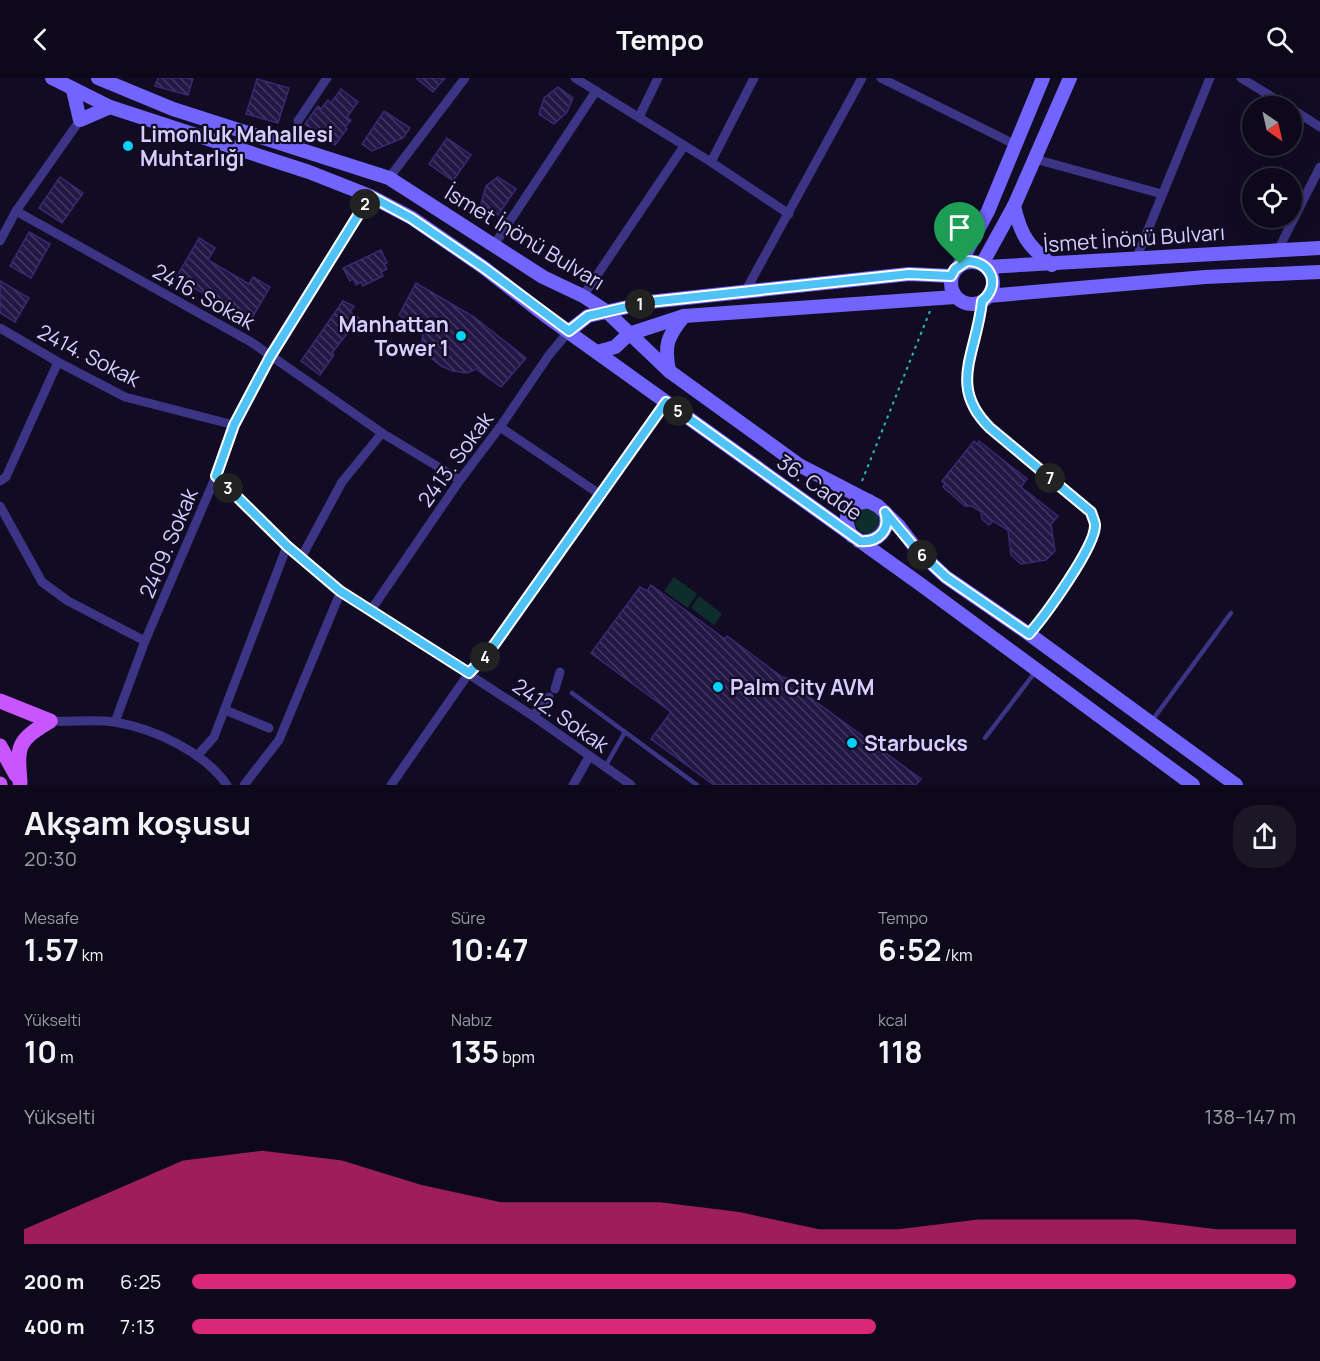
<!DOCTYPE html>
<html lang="tr">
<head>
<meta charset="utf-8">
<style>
	:root { --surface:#0d091a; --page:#1b1727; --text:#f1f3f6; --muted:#9a9aa2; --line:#2d2a39; --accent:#db2777 }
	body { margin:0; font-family:Manrope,sans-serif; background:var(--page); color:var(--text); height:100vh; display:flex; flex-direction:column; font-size:22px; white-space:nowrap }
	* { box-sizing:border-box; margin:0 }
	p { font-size:20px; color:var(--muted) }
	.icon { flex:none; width:33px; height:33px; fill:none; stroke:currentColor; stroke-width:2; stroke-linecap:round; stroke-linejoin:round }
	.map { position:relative; height:707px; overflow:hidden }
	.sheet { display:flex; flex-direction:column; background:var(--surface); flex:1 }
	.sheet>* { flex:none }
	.needle { width:39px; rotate:146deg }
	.buttons { position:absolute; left:1242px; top:18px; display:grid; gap:12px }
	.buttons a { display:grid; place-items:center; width:60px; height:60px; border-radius:50%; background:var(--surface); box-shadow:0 6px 24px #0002,0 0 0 2px var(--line); font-size:30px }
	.pin { position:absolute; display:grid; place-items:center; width:51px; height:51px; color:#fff; margin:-62px -26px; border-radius:50% 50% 50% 0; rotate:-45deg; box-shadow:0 0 6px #0007 }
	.pin .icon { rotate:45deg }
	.km { position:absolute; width:30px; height:30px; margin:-15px; border-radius:50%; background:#222; color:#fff; font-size:16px; line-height:30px; text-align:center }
	.round { display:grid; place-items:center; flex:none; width:63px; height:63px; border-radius:24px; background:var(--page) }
	.headline { display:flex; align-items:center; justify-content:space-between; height:102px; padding:0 24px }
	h1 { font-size:33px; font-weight:700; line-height:45px }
	.metrics { display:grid; grid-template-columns:repeat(3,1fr); gap:9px; height:102px; padding:6px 24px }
	.metrics div { display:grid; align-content:center }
	.metrics b { font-size:30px; font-weight:700 }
	.metrics small { font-size:16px; font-weight:400 }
	.metrics p { font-size:16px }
	.chart { height:168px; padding:12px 24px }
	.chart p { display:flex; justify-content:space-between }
	.chart svg { width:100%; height:108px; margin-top:6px; fill:var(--accent); opacity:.7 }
	ul { padding:0 24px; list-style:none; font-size:20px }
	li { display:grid; grid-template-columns:96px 72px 1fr; align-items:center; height:45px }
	li i { height:15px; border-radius:8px; background:var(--accent) }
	header { display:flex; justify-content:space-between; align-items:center; height:78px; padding:0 24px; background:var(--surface); font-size:27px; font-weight:700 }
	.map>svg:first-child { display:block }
	.grass { fill:#0f2d2d }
	.building { fill:url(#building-back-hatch); stroke:#3b2873; stroke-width:1.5 }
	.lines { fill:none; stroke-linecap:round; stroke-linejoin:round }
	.path { stroke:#26bbbb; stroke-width:2; stroke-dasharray:3 4.5; stroke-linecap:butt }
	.lane { stroke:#3c3485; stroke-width:4.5 }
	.street { stroke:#3c3485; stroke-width:9 }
	.secondary { stroke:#7265ff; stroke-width:14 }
	.primary { stroke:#c955ff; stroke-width:15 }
	.route-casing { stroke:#fff; stroke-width:12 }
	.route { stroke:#4fc3f7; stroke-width:8 }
	.poi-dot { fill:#00d2f9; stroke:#110c23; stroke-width:2 }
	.labels { text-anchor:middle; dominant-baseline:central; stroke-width:4.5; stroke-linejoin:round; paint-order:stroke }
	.poi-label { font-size:21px; font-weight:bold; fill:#d7ceff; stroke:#110c23; text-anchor:start }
	.street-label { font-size:21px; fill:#d7ceff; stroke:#110c23 }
</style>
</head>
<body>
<header><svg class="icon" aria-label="back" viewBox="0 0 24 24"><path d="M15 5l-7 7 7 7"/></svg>Tempo<svg class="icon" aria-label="search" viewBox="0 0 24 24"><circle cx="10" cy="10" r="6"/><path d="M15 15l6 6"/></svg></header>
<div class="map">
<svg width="1320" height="707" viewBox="0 0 1320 707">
	<defs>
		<pattern id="building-back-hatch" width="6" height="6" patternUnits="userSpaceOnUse" patternTransform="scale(1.5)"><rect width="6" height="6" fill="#231745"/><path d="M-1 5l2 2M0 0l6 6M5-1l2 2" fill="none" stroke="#423861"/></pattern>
	</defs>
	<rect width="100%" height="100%" fill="#110c23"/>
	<g class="grass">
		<circle cx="868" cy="443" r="13"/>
		<polygon points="674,499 697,516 688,530 664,513"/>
		<polygon points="699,518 722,536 714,547 691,530"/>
	</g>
	<g class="building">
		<polygon points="158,0 193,0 188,17 155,8"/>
		<polygon points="416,0 445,0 433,14"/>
		<polygon points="257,1 289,10 278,45 246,36"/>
		<polygon points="558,9 573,20 567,34 554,46 539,36 544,20"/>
		<polygon points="341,11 358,24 347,39 351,42 345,49 347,51 335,67 305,46 318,28 321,31 328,22 331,25"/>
		<polygon points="384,33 410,50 403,60 372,73 362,66"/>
		<polygon points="447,60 471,77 453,103 429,86"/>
		<polygon points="60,99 83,115 62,145 39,130"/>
		<polygon points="498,99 516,111 498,137 481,126 486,108"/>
		<polygon points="29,154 50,166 31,200 10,188"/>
		<polygon points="199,160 215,170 208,182 249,206 253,199 270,209 251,242 176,200"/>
		<polygon points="381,172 387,185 384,186 387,191 381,194 383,198 363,208 361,204 356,207 353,201 350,203 343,190"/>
		<polygon points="0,203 29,220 15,244 0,235"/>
		<polygon points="416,205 474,239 526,280 501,309 476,291 467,295 453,293 441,288 429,278 422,264 423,254 399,237"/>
		<polygon points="343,223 354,228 350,234 359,240 332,275 334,277 320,297 301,283"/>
		<polygon points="974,363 977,366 979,363 1027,401 1021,409 1058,438 1051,446 1055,473 1046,482 1021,486 1011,477 1008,452 993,443 989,447 982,441 981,434 972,428 965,428 943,409 945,406 942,403"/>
		<polygon points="651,507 725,561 727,558 782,599 794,602 800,612 921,701 916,707 714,707 651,661 671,634 591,575 640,509 647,513"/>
	</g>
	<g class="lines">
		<polyline class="path" points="862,403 930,233"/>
		<g class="lane">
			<polyline points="572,615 697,707"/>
			<polyline points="1151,644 1231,535"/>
			<polyline points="985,660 1036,593"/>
			<polyline points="605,689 625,654"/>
		</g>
		<g class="street">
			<polyline points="575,0 711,84 789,136"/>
			<polyline points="881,0 1014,66"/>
			<polyline points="1241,0 1287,28"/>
			<polyline points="1292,31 1320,49"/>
			<polyline points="639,39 658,0"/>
			<polyline points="298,43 327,0"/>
			<polyline points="1035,81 1162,116"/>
			<polyline points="711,84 754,0"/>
			<polyline points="389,100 465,0"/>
			<polyline points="16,133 251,264 382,355 460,402"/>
			<polyline points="0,163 16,133 80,42"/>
			<polyline points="494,167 596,13"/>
			<polyline points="1278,172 1320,89"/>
			<polyline points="1136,181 1210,0"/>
			<polyline points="746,212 862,0"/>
			<polyline points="583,218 684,68"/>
			<path d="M982,223C978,263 958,296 975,335L1091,434C1092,438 1095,444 1095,447C1095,468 1044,539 1029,556"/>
			<polyline points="0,250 58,284 125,319 234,347"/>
			<polyline points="500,349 601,417"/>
			<polyline points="216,398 287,468 341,513 533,638 631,707"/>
			<polyline points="0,403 6,399 58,284"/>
			<polyline points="0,428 42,504 68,523 145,563"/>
			<polyline points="301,480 342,404 382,355"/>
			<polyline points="371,532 460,402 500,349 549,277 569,253"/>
			<polyline points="555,611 560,594"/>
			<polyline points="225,632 269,650"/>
			<polyline points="533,638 549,619"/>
			<path d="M50,643C71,644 95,641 115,644C155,651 204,674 227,707"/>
			<polyline points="115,644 145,563 216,398 234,347 270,279 370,118"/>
			<polyline points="197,678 214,659 287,468"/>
			<polyline points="244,707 279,662 341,513"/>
			<polyline points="391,707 469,595 489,574 585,441 666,324"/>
			<polyline points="573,707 589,679"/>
		</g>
		<g class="secondary">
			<polyline points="52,0 110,29 309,94 370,118 412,140 483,189 546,238 920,506 1193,707"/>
			<polyline points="98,0 173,31 389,100 543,199 583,218 606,233 669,293 799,387 878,428 898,447 917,472 946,499 1029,556 1236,707"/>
			<polyline points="73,12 80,42 110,29"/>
			<path d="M1014,128C1021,158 1028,168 1052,187"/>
			<circle cx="972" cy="205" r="21"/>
			<polyline points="960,186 988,133 1043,0"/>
			<polyline points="982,186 1014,128 1070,0"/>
			<polyline points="987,189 1320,170"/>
			<polyline points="988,218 1205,199 1320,194"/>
			<polyline points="569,253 588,238 649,224 909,196 951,198"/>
			<polyline points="597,274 615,269 629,256 684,238 955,219"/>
			<path d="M669,293C664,267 667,259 684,238"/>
			<path d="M852,458C844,446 845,435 855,426L869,423"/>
			<path d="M859,463C878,465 891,452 885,434"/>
		</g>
		<g class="primary">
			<polyline points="0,623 50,643"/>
			<polyline points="0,668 16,697"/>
			<path d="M20,704C17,667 17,663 50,643"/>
			<polyline points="0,706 0,707"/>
		</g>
	</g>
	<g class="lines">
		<defs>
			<path id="route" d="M370,118L411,140L483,189L569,253L588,238L649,224L909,196L951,198L955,191L967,183C992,183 1001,208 982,223C977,275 947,308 990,350L1091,434C1092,438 1095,444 1095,447C1096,468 1044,539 1029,556L946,499L917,472L885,434C891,452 878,465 860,463L666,324L489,574L469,595L340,513L287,468L216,398L234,347L270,279Z"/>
		</defs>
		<use href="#route" class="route-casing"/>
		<use href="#route" class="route"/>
	</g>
	<g class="poi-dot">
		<circle cx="128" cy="68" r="6"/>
		<circle cx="461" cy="258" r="6"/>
		<circle cx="718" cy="609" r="6"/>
		<circle cx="852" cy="665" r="6"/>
	</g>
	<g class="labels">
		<g class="poi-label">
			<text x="140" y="56">Limonluk Mahallesi<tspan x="140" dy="24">Muhtarlığı</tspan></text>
			<text x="449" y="246" text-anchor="end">Manhattan<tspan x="449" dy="24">Tower 1</tspan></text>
			<text x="730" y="609">Palm City AVM</text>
			<text x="864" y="665">Starbucks</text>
		</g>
		<g class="street-label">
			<text transform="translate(525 159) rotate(31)">İsmet İnönü Bulvarı</text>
			<text transform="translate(1134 160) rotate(-4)">İsmet İnönü Bulvarı</text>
			<text transform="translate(204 218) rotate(29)">2416. Sokak</text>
			<text transform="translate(89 277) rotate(27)">2414. Sokak</text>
			<text transform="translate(455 381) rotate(-54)">2413. Sokak</text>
			<text transform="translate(820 409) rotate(35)">36. Cadde</text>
			<text transform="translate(168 465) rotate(-67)">2409. Sokak</text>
			<text transform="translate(561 637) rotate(35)">2412. Sokak</text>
		</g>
	</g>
</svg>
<div class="buttons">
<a><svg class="needle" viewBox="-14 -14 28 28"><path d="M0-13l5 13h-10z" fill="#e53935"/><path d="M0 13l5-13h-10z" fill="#9a9aa2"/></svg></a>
<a><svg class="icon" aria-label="locate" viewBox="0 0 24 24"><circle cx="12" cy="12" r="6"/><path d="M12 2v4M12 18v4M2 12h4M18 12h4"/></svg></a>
</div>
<div class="pin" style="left:960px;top:186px;background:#1e9e55"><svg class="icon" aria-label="arrive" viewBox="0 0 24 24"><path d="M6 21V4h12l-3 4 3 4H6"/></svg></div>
<b class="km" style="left:640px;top:226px">1</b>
<b class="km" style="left:365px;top:126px">2</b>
<b class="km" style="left:228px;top:410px">3</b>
<b class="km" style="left:485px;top:579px">4</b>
<b class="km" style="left:678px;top:333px">5</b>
<b class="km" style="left:922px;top:477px">6</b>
<b class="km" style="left:1050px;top:400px">7</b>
</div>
<section class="sheet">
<div class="headline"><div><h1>Akşam koşusu</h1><p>20:30</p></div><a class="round"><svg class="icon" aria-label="share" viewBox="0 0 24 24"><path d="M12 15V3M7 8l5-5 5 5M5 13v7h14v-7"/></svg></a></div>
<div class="metrics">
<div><p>Mesafe</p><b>1.57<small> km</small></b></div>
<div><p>Süre</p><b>10:47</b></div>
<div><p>Tempo</p><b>6:52<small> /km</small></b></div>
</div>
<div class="metrics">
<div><p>Yükselti</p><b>10<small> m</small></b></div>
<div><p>Nabız</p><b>135<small> bpm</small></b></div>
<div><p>kcal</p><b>118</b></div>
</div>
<div class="chart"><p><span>Yükselti</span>138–147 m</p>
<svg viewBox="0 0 160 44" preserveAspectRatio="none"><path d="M0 44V38L10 24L20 10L30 6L40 10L50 20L60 27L70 27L80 27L90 31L100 38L110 38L120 34L130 34L140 34L150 38L160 38V44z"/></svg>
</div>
<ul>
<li><b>200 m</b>6:25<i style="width:100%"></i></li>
<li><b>400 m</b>7:13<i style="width:62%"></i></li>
</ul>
</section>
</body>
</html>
